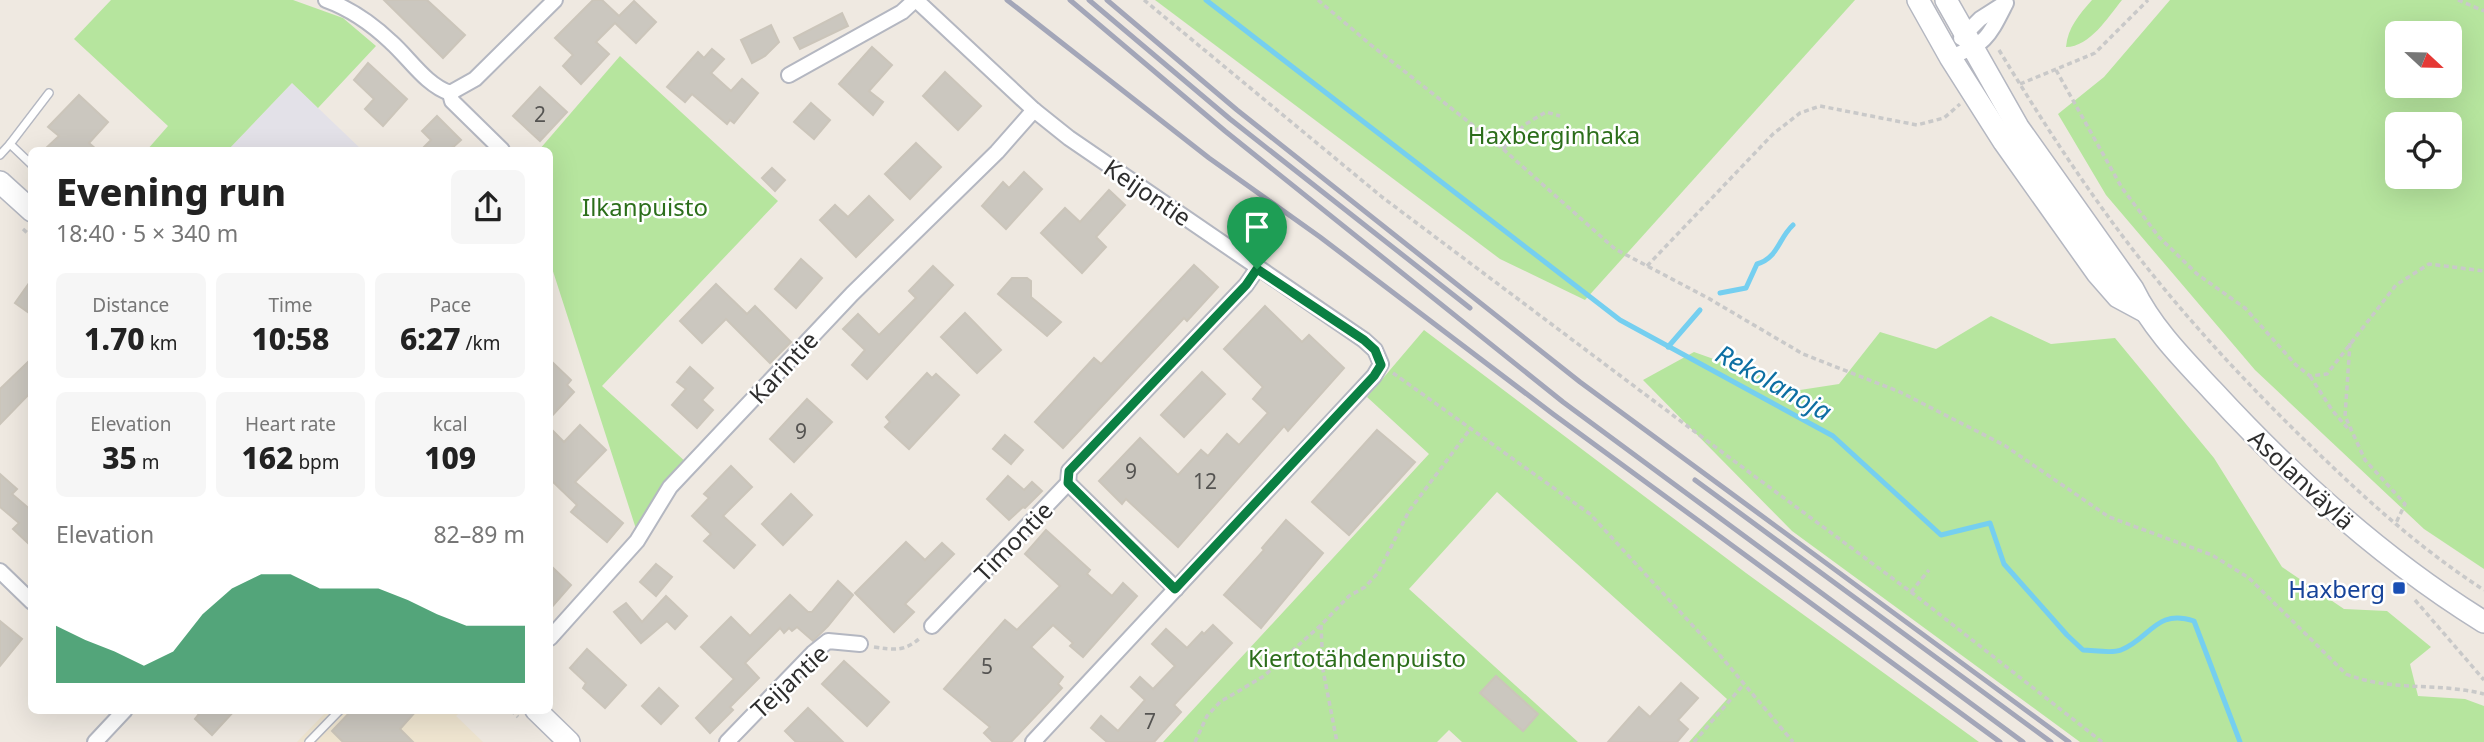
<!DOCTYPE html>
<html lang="en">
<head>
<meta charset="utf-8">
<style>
	:root { --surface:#fff; --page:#f6f6f6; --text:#222; --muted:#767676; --accent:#0b8043 }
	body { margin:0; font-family:"Noto Sans",sans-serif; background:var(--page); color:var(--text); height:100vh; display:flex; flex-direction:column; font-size:26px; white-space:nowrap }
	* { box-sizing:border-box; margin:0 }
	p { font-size:23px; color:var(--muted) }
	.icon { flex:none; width:38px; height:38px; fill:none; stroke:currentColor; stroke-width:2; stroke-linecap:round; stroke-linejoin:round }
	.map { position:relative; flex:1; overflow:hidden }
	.drawer { position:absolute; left:28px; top:147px; width:525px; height:567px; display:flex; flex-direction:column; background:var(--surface); border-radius:10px; box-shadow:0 7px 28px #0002 }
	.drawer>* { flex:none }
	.needle { width:46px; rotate:112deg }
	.fabs { position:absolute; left:2385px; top:21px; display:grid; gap:14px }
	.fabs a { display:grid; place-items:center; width:77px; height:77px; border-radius:10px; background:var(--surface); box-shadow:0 7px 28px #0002; font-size:35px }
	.pin { position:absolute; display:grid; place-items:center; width:60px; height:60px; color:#fff; margin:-72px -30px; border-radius:50% 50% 50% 0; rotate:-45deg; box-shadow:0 0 7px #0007 }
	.pin .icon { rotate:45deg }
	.round { display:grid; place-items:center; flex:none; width:74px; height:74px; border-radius:10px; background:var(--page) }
	.summary { display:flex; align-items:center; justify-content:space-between; height:119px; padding:0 28px }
	h1 { font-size:38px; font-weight:800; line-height:52px }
	.metrics { display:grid; grid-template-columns:repeat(3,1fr); gap:10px; height:119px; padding:7px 28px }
	.metrics div { display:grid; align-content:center; border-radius:10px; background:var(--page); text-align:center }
	.metrics b { font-size:30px; font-weight:800 }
	.metrics small { font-size:19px; font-weight:400 }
	.metrics p { font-size:19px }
	.chart { height:196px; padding:14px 28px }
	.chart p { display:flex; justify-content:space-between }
	.chart svg { width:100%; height:126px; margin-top:7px; fill:var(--accent); opacity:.7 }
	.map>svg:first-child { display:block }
	.industrial { fill:#e3e1e8 }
	.education { fill:#f0e6d1 }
	.green { fill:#b6e59e; fill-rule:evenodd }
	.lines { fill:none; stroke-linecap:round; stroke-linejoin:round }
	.stream { stroke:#75cff0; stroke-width:5 }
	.building { fill:#cbc7bf; stroke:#cbc5ba; stroke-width:2 }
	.service-casing { stroke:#b4b7c1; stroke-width:10 }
	.minor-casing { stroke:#b4b7c1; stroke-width:18 }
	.secondary-casing { stroke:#b4b7c1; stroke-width:24 }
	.path { stroke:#c9c9c9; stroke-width:3.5; stroke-dasharray:5 3.5; stroke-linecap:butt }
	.service { stroke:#fff; stroke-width:7 }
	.minor { stroke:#fff; stroke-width:14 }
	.secondary { stroke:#fff; stroke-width:21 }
	.rail { stroke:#a3a6b8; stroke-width:5 }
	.route-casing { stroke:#fff; stroke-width:14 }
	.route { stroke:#0b8043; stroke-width:9 }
	.transit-dot { fill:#1a4fb4; stroke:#fff; stroke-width:2.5 }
	.labels { text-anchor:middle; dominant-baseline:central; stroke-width:5; stroke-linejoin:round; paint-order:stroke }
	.number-label { font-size:21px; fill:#555452 }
	.park-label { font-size:24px; fill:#2c6e1b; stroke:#fff }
	.street-label { font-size:24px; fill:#2e2e2e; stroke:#fff }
	.transit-label { font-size:24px; fill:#164399; stroke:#fff; text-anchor:end }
	.water-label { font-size:26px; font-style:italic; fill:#0d6fa3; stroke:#fff }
</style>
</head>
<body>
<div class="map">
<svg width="2484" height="742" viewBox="0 0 2484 742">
	<rect width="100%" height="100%" fill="#efe9e1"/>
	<polygon class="industrial" points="292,83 362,150 228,150"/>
	<polygon class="education" points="328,710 461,711 456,716 483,742 297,742"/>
	<g class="green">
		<polygon points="111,0 293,0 343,18 376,46 318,108 292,83 228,150 147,150 168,126 74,39"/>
		<polygon points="1155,0 1855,0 1585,300 1500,259"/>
		<path d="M2092,0H2122C2108,17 2090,47 2066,47C2068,27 2079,15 2092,0Z"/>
		<path d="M2170,0H2484V569L2424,529L2255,370L2106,195L2058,114L2104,77ZM2398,33H2450V86H2398ZM2398,124H2450V177H2398Z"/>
		<polygon points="620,56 778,201 602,386 687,463 637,532 550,262 550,150 539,150"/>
		<polygon points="1991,316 2051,344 2115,338 2214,458 2282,567 2344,609 2387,611 2431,647 2410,664 2418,696 2465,699 2484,706 2484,742 2080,742 1792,531 1643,380 1694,352 1800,390 1839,384 1880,332 1936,349"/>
		<polygon points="1424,330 1746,573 1979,742 1689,742 1727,699 1497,492 1409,589 1578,742 1462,742 1449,730 1437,742 1163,742 1429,454 1367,397"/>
	</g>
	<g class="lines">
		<g class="stream">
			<path d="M1206,0L1620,320L1833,436L1941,535L1990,523L2004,564L2067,635L2083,650C2093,650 2112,654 2121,650C2150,639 2156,608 2194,621L2240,742"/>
			<path d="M1720,293L1746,288L1757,264C1778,258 1778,239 1793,225"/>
			<polyline points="1668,347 1700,310"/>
		</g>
	</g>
	<g class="building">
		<polygon points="384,0 427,0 465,35 443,58"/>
		<polygon points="593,0 602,0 619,16 634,1 656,22 636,43 615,23 596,42 609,54 581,84 563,66 573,55 555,38"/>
		<polygon points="842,13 848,26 800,49 794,38"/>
		<polygon points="771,25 779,42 765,56 752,63 741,40"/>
		<polygon points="872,47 892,65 869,91 883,102 873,115 839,84"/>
		<polygon points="712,49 724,59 711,73 731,91 742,79 758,93 734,123 730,120 727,124 692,94 685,102 667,87 698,52 704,58"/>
		<polygon points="368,63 407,99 383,126 365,109 374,99 354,80"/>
		<polygon points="945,72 981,106 958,130 923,96"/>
		<polygon points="540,87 567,112 540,141 513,116"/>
		<polygon points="79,95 108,122 89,143 97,150 44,150 59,136 48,127"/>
		<polygon points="811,103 830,120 814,139 794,122"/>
		<polygon points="437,116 461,140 450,150 421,150 431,140 422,131"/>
		<polygon points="916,143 941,167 910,199 885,174"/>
		<polygon points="772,168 785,180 775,191 762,178"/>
		<polygon points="1024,172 1042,189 1006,229 982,206 1003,182 1009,188"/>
		<polygon points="1109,190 1125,205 1096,237 1106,247 1082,273 1041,233 1065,208 1080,222"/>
		<polygon points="869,196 893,220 856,257 820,220 835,205 848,217"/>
		<polygon points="801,259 822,278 796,308 775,289"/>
		<polygon points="1194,265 1218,287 1187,321 1184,318 1063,448 1035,422 1094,358 1101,364"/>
		<polygon points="933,266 953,285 867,379 852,365 865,350 843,329 858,314 879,335 916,298 909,291"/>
		<polygon points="1012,278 1027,278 1031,281 1031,297 1061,322 1047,336 998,294"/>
		<polygon points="32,279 32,315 15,303"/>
		<polygon points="716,284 747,314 755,306 791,342 770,363 726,319 702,343 680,321"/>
		<polygon points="1265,306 1302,342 1309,335 1344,368 1288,431 1284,426 1178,547 1126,499 1122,504 1099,481 1140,438 1178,475 1201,450 1208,456 1227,434 1239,445 1268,413 1253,399 1263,387 1224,349"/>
		<polygon points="965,313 1001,350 977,373 941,337"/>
		<polygon points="32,358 32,391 0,424 0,389"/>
		<polygon points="550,360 571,380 567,385 574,392 550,418"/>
		<polygon points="690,367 713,388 702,400 713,410 697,428 672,405 686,389 677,382"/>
		<polygon points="1202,372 1225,394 1184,437 1161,415"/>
		<polygon points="927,373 932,378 936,374 959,395 909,449 885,427 890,422 886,417"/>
		<polygon points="807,399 832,422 794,462 770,439"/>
		<polygon points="580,425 606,450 575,482 623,523 607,542 571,512 577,505 550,479 550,428 564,442"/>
		<polygon points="1377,430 1415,462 1349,535 1312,502"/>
		<polygon points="1005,435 1023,450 1011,464 993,449"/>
		<polygon points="731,466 752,487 723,516 755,545 734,568 704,541 711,534 692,516 709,498 704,494"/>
		<polygon points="0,474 17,489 12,494 32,511 32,547 13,529 19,523 0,507"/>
		<polygon points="1008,476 1024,490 1032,482 1042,491 1025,508 1023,507 1009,520 987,499"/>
		<polygon points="791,494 812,515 783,545 762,524"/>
		<polygon points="1286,520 1323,553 1261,628 1224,595 1264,550 1262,548"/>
		<polygon points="1046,530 1090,570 1087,574 1112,596 1123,583 1137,596 1083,657 1070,646 1073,643 1053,625 1031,647 1063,677 1058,684 1062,688 1011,742 993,742 984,733 990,727 944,689 1005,620 1017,630 1060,586 1025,554"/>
		<polygon points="906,542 925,560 942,543 954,554 905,604 914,612 894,632 855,593"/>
		<polygon points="656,564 672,577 656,596 640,582"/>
		<polygon points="550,565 571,585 550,609"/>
		<polygon points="838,581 853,595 828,626 813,641 797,627 792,631 789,628 784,633 780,628 745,663 759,678 730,707 733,710 710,733 696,718 734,679 701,647 731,617 750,636 790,595 808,612 812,612"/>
		<polygon points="666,596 687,616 675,629 667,621 641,643 614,612 626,603 642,622"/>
		<polygon points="0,621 22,639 0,666"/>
		<polygon points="1213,625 1232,643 1174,705 1181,712 1154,742 1107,742 1091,728 1101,716 1118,731 1145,700 1131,687 1140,677 1153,689 1175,666 1152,644 1166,629 1187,648 1202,632 1204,634"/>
		<polygon points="587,649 626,685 605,708 583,688 586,683 570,668"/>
		<polygon points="844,661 889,702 867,726 822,684"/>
		<polygon points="1496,676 1538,714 1523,731 1480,693"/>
		<polygon points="1681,683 1698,698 1678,720 1688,729 1677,742 1608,742 1639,707 1650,717"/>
		<polygon points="659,688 678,706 661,724 642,706"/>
		<polygon points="808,708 843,742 796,742 785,731"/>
		<polygon points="202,710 235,710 212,735 195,719"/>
		<polygon points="352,710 417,710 400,729 413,742 343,742 332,731"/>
	</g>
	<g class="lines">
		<defs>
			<g id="service">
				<polyline points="10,144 49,93"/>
				<polyline points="0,155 10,144 32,165"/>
				<polyline points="309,742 340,710"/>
			</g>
			<g id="minor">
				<path d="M326,0C351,9 372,24 391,42C410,59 426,85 450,93L475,79L555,0"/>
				<polyline points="916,0 1034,110 1069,138 1364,340 1375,350 1381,364 1374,376 1033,742"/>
				<polyline points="1961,38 1980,19 2005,3"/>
				<path d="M1950,57C1987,44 1989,36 2006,3"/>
				<polyline points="789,75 902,12 915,0"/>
				<polyline points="450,93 452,101 502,150"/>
				<polyline points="1068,483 1176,589"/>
				<polyline points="0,571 32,602"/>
				<polyline points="932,626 1068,483 1069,471 1246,285 1257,269"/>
				<polyline points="550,638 637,541 670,487 852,294 997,152 1034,110"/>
				<polyline points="95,742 125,710"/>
				<polyline points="727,742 813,653 828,641 860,644"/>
			</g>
			<g id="secondary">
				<polyline points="1918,0 1950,57 2004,142 2097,273 2118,297 2144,311"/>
				<path d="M1946,0L2018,127L2133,289C2152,328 2183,359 2212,390C2293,478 2382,559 2484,622"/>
				<polyline points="0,182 32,211"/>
				<polyline points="536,710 569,742"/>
			</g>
		</defs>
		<use href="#service" class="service-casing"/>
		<use href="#minor" class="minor-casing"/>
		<use href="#secondary" class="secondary-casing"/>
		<g class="path">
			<polyline points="1144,0 1382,197 1730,458 1911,592 2102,742"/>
			<path d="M1318,0L1371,45L1503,149L1615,249L1708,298L1803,354L1900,392L2004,445L2109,517L2212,555L2249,578L2346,674C2390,692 2438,682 2484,694"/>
			<polyline points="2458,0 2484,11"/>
			<path d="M1999,50C2030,101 2062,152 2097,201C2161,292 2237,375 2317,452C2370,503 2422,550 2484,590"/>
			<polyline points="2056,70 2122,188 2159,237 2197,274 2245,308 2296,365 2310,376 2327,374 2396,285 2429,264 2484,271"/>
			<polyline points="2020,84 2095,53 2148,0"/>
			<polyline points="1503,149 1524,125 1546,112 1560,116"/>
			<polyline points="23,229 32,237"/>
			<polyline points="1647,266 1773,134 1800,113 1820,106 1917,125 1944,118 1960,104"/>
			<polyline points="2350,343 2345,416 2365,460 2405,504 2395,525"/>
			<polyline points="1393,373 1590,514 1718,653 1793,742"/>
			<polyline points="2310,376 2332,410 2350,431"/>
			<polyline points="1911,592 1929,570"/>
			<polyline points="2415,600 2484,680"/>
			<polyline points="1321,625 1323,670 1337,742"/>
			<path d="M874,647C894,650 905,652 921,637"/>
			<polyline points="511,710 518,717"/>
			<polyline points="1195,742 1207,716 1220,702 1264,676 1321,625 1349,596 1365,587 1378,573 1409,511 1471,428"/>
			<polyline points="1694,742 1744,684"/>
		</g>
		<use href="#service" class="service"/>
		<use href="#minor" class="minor"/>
		<use href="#secondary" class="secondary"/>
		<g class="rail">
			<polyline points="1007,0 1209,158 1320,237 1553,414 2000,742"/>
			<polyline points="1070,0 1225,131 1563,402 2023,742"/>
			<polyline points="1089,0 1230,119 1470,308"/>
			<polyline points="1107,0 1237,110 1580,382 2069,742"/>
			<polyline points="1695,480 2051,742"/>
		</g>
	</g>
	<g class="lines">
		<defs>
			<polygon id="route" points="1257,269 1364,340 1375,350 1381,365 1374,376 1175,589 1068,483 1069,471 1246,285"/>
		</defs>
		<use href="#route" class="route-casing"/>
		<use href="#route" class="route"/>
	</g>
	<rect class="transit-dot" x="2392" y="581" width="14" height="14" rx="3.5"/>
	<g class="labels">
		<g class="number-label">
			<text x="540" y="114">2</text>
			<text x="801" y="431">9</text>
			<text x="1131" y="471">9</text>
			<text x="1205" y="481">12</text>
			<text x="987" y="666">5</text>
			<text x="1150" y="721">7</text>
		</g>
		<g class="park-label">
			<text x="1554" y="134">Haxberginhaka</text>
			<text x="645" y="206">Ilkanpuisto</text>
			<text x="1357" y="657">Kiertotähdenpuisto</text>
		</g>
		<g class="street-label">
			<text transform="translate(1148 192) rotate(34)">Keijontie</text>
			<text transform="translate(783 367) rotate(-47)">Karintie</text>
			<text transform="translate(2302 479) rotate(43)">Asolanväylä</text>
			<text transform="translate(1013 541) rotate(-46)">Timontie</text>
			<text transform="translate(789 681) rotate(-43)">Teijantie</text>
		</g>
		<g class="transit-label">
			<text x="2385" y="588">Haxberg</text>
		</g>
		<g class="water-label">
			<text transform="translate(1774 382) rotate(29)">Rekolanoja</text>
		</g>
	</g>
</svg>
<div class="fabs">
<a><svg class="needle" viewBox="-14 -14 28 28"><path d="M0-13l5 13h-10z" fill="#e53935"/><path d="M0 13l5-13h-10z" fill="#767676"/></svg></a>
<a><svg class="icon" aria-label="locate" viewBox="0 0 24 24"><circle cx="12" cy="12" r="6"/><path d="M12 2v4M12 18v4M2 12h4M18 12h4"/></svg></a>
</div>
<div class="pin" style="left:1257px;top:269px;background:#1e9e55"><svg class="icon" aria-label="arrive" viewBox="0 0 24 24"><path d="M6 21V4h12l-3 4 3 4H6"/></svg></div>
<section class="drawer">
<div class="summary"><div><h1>Evening run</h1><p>18:40 · 5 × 340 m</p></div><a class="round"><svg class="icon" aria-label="share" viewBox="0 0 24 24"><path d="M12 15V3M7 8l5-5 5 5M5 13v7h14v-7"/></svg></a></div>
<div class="metrics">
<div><p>Distance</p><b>1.70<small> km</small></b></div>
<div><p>Time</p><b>10:58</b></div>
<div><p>Pace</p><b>6:27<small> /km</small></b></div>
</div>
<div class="metrics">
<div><p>Elevation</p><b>35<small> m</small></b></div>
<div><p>Heart rate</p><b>162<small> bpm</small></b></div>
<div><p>kcal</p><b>109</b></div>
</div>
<div class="chart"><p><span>Elevation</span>82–89 m</p>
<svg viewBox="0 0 160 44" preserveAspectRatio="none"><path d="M0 44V24L10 29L20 33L30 38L40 33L50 20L60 11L70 6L80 6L90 11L100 11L110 11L120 15L130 20L140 24L150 24L160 24V44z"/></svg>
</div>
</section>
</div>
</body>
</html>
